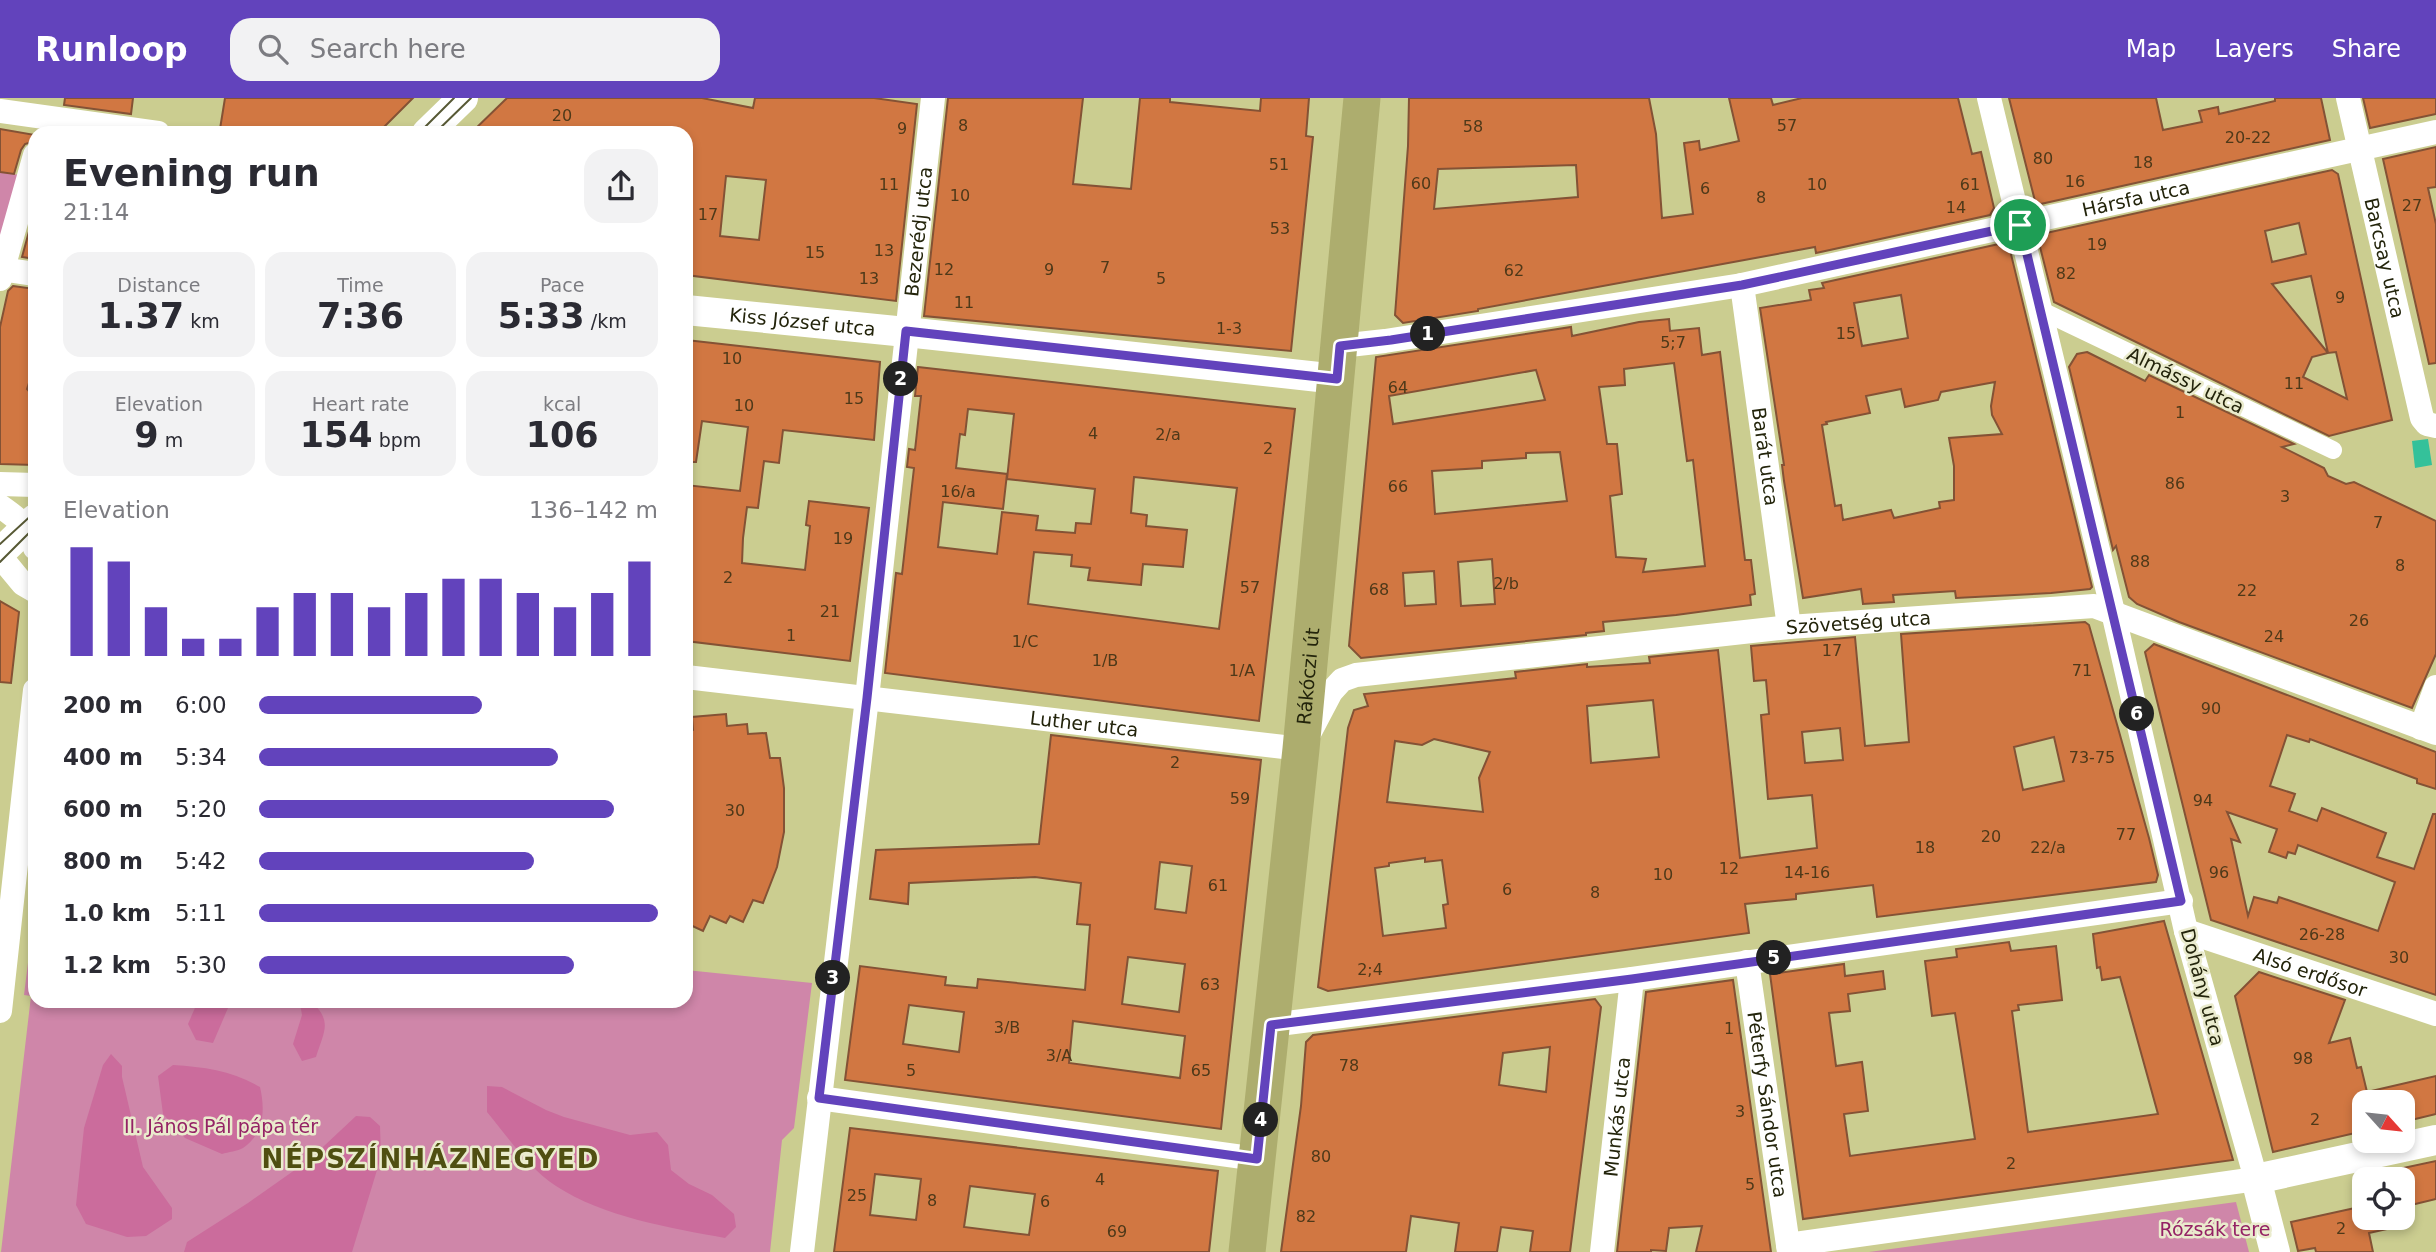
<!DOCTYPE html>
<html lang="en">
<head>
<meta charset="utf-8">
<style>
	:root { --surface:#fff; --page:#f2f2f3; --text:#2b2b33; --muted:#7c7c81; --accent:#6243bc }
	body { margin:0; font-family:"DejaVu Sans",sans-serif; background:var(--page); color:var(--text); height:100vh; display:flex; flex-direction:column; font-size:26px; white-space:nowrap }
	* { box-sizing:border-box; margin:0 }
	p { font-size:23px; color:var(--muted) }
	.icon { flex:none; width:38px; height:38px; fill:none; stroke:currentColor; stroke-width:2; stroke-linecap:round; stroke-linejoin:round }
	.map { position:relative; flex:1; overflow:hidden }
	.panel { position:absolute; left:28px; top:28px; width:665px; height:882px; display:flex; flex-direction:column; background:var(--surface); border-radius:21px; box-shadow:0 4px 10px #0003 }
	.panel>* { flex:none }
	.needle { width:46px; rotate:117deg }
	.buttons { position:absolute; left:2352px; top:992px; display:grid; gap:14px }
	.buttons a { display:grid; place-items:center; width:63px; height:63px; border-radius:14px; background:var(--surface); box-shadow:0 4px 10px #0003; font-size:35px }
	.pin { position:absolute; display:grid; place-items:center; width:60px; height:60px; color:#fff; margin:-30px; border:4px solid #fff; border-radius:50%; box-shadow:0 2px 7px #0007 }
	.km { position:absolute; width:35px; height:35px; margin:-18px; border-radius:50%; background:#222; color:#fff; font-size:19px; line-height:35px; text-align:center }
	.round { display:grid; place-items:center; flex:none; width:74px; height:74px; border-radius:21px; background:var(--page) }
	.head { display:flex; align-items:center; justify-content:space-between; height:119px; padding:0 35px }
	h1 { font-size:38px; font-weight:700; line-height:52px }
	.figures { display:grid; grid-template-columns:repeat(3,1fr); gap:10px; height:119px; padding:7px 35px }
	.figures div { display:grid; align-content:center; border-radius:18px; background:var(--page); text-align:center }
	.figures b { font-size:35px; font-weight:700 }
	.figures small { font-size:19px; font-weight:400 }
	.figures p { font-size:19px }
	.chart { height:196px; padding:14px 35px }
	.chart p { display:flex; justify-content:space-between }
	.chart svg { width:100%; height:126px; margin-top:7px; stroke:var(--accent); stroke-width:6 }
	ul { padding:0 35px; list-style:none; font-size:23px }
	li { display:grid; grid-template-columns:112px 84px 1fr; align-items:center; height:52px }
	li i { height:18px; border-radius:9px; background:var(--accent) }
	header { display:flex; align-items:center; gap:42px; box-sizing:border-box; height:98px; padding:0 35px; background:var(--accent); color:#fff }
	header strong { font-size:33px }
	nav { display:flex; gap:38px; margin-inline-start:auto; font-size:24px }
	.search { width:490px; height:63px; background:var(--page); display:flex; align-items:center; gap:18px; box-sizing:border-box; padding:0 24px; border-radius:21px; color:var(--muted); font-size:26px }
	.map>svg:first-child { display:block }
	.green { fill:#cf86a9 }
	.forest { fill:#cb6c9c }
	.water { fill:#34c19a }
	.building { fill:#d17742; stroke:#845235; stroke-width:2; fill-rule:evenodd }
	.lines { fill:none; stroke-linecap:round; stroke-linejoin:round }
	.pedestrian { stroke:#fff; stroke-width:18 }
	.minor { stroke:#fff; stroke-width:24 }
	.tertiary { stroke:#fff; stroke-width:30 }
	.primary { stroke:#adad6e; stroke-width:37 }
	.tram { stroke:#575935; stroke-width:2 }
	.route-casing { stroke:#fff; stroke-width:14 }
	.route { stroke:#6243bc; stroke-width:9 }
	.labels { text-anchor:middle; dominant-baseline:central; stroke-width:5; stroke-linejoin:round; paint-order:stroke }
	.number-label { font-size:16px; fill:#4e3919 }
	.street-label { font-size:19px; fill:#23240b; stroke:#eaebcd }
	.park-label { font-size:19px; fill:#942265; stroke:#eaebcd }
	.district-label { font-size:26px; font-weight:bold; letter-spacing:2px; fill:#4f4f11; stroke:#eaebcd }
</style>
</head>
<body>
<header>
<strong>Runloop</strong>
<div class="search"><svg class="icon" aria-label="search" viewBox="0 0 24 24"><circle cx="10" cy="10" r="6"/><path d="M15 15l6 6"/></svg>Search here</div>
<nav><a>Map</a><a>Layers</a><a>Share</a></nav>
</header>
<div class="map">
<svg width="2436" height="1154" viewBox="0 0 2436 1154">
	<rect width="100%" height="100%" fill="#cbcd90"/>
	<g class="green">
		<polygon points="0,74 20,77 0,159"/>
		<polygon points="35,808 35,903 686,903 686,872 812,885 794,1030 782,1042 770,1154 1,1154 31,898 24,897"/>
		<polygon points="2236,1104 2249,1154 1869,1154"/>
	</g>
	<g class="forest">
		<polygon points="198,903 231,903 213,945 196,942 188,926"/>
		<path d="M295,903H311C333,924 324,933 316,959L302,963L293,946L302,917L300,906Z"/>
		<polygon points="111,956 122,968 122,979 143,1069 172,1110 172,1121 146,1138 127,1139 86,1126 76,1107 84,1030 103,967"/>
		<path d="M173,967C205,969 233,973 260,989C265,1011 265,1035 243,1050C238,1053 228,1054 222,1056L185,1040L163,1016L158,978Z"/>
		<path d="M487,988L502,989L546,1012L564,1019L630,1037L657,1034L668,1047L671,1072L689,1086L712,1097L734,1116L736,1129L725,1140C671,1130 603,1119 556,1088C528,1070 508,1039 487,1014Z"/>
		<polygon points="356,1018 370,1019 380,1028 381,1059 352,1154 184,1154 187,1144 248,1105 309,1062"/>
	</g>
	<polygon class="water" points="2428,341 2432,367 2415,370 2412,343"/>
	<g class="building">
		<polygon points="65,0 133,0 131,16 64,7"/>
		<polygon points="225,0 413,0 378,35 249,35 220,31"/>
		<path d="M507,0H702L753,10L755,0H874L917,6L896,203L686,177V35H471ZM726,78L766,82L759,142L720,138Z"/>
		<polygon points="948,0 1083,0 1073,86 1131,91 1140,0 1170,0 1170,4 1260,13 1261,0 1309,0 1306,38 1313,39 1291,253 924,218"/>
		<path d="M1409,0H1649L1656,36L1662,120L1693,116L1684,45L1699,43L1700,52L1739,43L1729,0H1771L1773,7L1802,0H1958L1972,56L1981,54L1994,110L1990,117L1816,155L1815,149L1478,211V213L1403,225L1395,217L1408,48ZM1576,67L1578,99L1434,111L1438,71Z"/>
		<polygon points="2009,0 2156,0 2163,32 2202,24 2199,13 2218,9 2219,16 2275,3 2275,0 2321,0 2330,42 2036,107"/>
		<polygon points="2363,0 2436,0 2436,16 2370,30"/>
		<polygon points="0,31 35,37 35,43 25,46 21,52 14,76 0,74"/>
		<polygon points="2436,49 2436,89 2428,90 2436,126 2436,265 2429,266 2383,61"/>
		<path d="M2332,72L2338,76L2392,322L2329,338L2054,204L2037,137ZM2299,125L2306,156L2272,164L2265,133ZM2311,178L2328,255L2336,254L2347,301L2303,279L2312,259L2328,255L2272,186Z"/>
		<polygon points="33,119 35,119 35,161 22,159"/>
		<path d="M2008,144L2092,489L2090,491L2051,495L1956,500L1955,493L1893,497L1894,504L1863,506L1861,491L1803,500L1784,383L1782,367H1784L1760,210L1811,202L1809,192L1824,190L1822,185ZM1901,197L1908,240L1862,248L1854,205ZM1995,284L1991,308L1992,317L2002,336L1949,340L1954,368V402L1939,404L1940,410L1894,420L1891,412L1843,422L1841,407L1835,408L1822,327L1827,326L1826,324L1870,315L1866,298L1901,291L1905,309L1938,302L1941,294Z"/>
		<polygon points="13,188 35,191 35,267 27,291 35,300 35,367 0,366 0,229 8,193"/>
		<path d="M1669,221L1670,233L1699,230L1702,257L1720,254L1745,462H1751L1755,496L1750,497L1751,507L1676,517L1603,524L1604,533L1586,535V537L1361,560L1349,548L1376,259L1571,229L1572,238L1639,224ZM1674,265L1687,363L1693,362L1705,468L1643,474L1646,461L1616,459L1610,398L1622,396L1617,346H1607L1599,289L1625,287L1624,271ZM1536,272L1545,302L1393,326L1389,298ZM1560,354L1567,403L1435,416L1432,373L1482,370V363L1526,360V355ZM1492,461L1495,506L1461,508L1458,464ZM1434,473L1436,506L1405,508L1403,475Z"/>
		<polygon points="686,242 880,264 874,342 783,332 779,365 764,363 758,410 747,409 743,440 742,465 805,472 810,428 806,427 809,403 869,410 850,563 686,543 686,387 740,393 748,329 702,323 696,364 686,364"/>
		<polygon points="2087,254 2145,283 2149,277 2294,346 2282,349 2324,370 2328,378 2346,386 2354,384 2436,423 2436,556 2412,610 2179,524 2137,506 2129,499 2116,448 2113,452 2069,269 2077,256"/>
		<path d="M918,269L1295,311L1259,623L885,575L896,475L902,476L914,370L907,369L909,351L915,352L921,298H915ZM968,311L1014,316L1007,381L1095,391L1091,426L1076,425L1075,435L1036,432L1038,418L1002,414L997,456L938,449L943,404L1003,411L1007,376L956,370L960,336L965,337ZM1134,379L1237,390L1219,531L1028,506L1034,454L1072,457L1071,468L1090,470L1088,482L1141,487L1143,466L1183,469L1187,432L1146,428L1147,417L1131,415Z"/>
		<polygon points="0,503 19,514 11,585 0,584"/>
		<path d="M2085,524L2089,527L2149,740L2158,777L2156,784L1877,819L1873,787L1796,796V801L1745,806L1749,835L1328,893L1318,889L1348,630L1354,612L1368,608L1364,596L1516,580L1515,574L1587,566V569L1650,565L1649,559L1718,552L1740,760L1817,750L1812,697L1768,701L1761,617L1769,616L1766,582L1754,583L1751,548L1855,539L1865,648L1909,644L1901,536ZM1653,602L1659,659L1591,665L1587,608ZM1840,630L1843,662L1805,665L1802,634ZM2054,639L2064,683L2023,692L2014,649ZM1434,641L1490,654L1479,680L1483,714L1387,704L1395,643L1422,647ZM1425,760V764L1442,762L1448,806L1443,807L1446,830L1383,838L1375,770L1389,768V765Z"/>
		<path d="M2154,546L2436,654V691L2417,685V681L2310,641L2309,644L2287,637L2270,688L2295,696L2289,713L2317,723L2322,710L2386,735L2377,759L2414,771L2433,716H2436V897L2211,822L2145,554ZM2227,714L2277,731L2269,754L2286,760L2288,754L2295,756L2298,747L2395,784L2378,833L2279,799L2277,805L2254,799L2248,818L2231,741L2240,744Z"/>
		<polygon points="726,616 727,628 747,626 748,636 766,635 770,660 780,660 784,690 784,734 777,769 763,805 753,802 743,824 730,818 726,825 710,818 703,833 686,825 686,633 693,632 692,619"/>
		<path d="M1051,637L1261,662L1221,1031L845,982L860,868L946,879L945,887L977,890L978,881L1085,892L1090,827L1077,826L1081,785L1035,779L909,785L908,806L870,801L876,752L1039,746ZM1160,764L1192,768L1186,815L1155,811ZM1128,859L1185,866L1179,914L1122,906ZM909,907L964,914L959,954L903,946ZM1073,923L1185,938L1180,980L1069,965Z"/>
		<polygon points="2164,823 2233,1062 1803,1121 1770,876 1844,866 1845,878 1883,873 1885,891 1848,896 1850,913 1829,915 1836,968 1862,964 1868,1013 1844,1016 1850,1058 1975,1041 1955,915 1932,918 1925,863 1957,859 1956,851 2009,844 2011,853 2056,848 2062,902 2018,907 2019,912 2012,913 2028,1034 2158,1016 2120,879 2102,882 2100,869 2097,870 2093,836"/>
		<polygon points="2259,874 2345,902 2329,945 2350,940 2357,970 2361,969 2367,994 2436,978 2436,1016 2403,1024 2403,1004 2364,1004 2364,1033 2273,1054 2235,898"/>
		<polygon points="1733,882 1771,1154 1696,1154 1702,1128 1669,1130 1666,1153 1651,1152 1651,1154 1617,1154 1646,894"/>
		<path d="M1595,901L1601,909L1570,1154H1530L1533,1133L1501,1129L1497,1154H1455L1459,1125L1411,1118L1406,1154H1281L1301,1008L1306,944L1313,937ZM1550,949L1546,994L1499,987L1503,955Z"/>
		<path d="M850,1030L1218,1073L1209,1154H834ZM875,1076L921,1081L916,1122L870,1117ZM970,1088L1035,1096L1029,1137L964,1129Z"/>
		<polygon points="2436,1063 2436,1101 2403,1109 2403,1070"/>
		<polygon points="2364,1108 2364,1120 2404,1120 2405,1127 2369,1135 2373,1154 2316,1154 2315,1150 2298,1153 2291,1124"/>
	</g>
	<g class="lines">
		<polyline class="pedestrian" points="2040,212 2333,352"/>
		<g class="minor">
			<path id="s1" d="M2348,0L2422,320L2427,326L2436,328"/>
			<polyline points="0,13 158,35"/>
			<polyline points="0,171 35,176"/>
			<polyline points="0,181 35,57"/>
			<path id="s2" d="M1742,187L1789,529"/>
			<path id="s3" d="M1340,248L1385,243L1742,187L2436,34"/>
			<polyline points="0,386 35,387"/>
			<path d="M0,408C20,422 27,427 35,450"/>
			<polyline points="0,458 23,486 35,493"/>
			<path id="s4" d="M686,579L1301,651L1331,594L1342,582L1356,577L1789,529L2094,508L2436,635"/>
			<polyline points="2421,630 2436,589"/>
			<path id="s5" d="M2186,833L2436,916"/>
			<path id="s6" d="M1747,864L1789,1154"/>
			<polyline points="0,913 35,592"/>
			<polyline points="1271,927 1632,881 2181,803"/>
			<polyline points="819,1000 1257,1061"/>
			<polyline points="1788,1147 2256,1081 2186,833 2113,514 1989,0"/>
			<path id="s7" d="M802,1154L867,600L933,0"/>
			<path id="s8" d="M1602,1154L1632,881"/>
		</g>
		<g class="tertiary">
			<polyline points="427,35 463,0"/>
			<path id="s9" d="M686,212L906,234L1337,281"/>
			<polyline points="0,455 35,421"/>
			<polyline points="2275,1154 2256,1081 2436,1042"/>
		</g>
		<path class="primary" id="s10" d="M1247,1154L1301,651L1362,0"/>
		<g class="tram">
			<polyline points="419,35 454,0"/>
			<polyline points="435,35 471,0"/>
			<polyline points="0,446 35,414"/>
			<polyline points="0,464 35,429"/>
		</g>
	</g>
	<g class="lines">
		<defs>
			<polygon id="route" points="2020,127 2181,803 1632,881 1271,927 1257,1061 819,1000 867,600 906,233 1337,281 1340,248 1391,242 1742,187"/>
		</defs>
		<use href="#route" class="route-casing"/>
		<use href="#route" class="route"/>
	</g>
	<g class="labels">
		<g class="number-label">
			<text x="562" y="17">20</text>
			<text x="963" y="27">8</text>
			<text x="1787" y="27">57</text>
			<text x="1473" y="28">58</text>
			<text x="902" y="30">9</text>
			<text x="2248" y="39">20-22</text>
			<text x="2043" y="60">80</text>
			<text x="2143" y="64">18</text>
			<text x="1279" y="66">51</text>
			<text x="2075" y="83">16</text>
			<text x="1421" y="85">60</text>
			<text x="889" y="86">11</text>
			<text x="1817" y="86">10</text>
			<text x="1970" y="86">61</text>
			<text x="1705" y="90">6</text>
			<text x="960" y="97">10</text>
			<text x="1761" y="99">8</text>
			<text x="2412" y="107">27</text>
			<text x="1956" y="109">14</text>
			<text x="708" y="116">17</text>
			<text x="1280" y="130">53</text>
			<text x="2097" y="146">19</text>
			<text x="884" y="152">13</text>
			<text x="815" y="154">15</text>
			<text x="1105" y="169">7</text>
			<text x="944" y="171">12</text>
			<text x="1049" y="171">9</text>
			<text x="1514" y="172">62</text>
			<text x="2066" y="175">82</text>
			<text x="869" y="180">13</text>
			<text x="1161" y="180">5</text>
			<text x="2340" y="199">9</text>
			<text x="964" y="204">11</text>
			<text x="1229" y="230">1-3</text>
			<text x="1846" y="235">15</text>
			<text x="1673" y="244">5;7</text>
			<text x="732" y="260">10</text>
			<text x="2294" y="285">11</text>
			<text x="1398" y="289">64</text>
			<text x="854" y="300">15</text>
			<text x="744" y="307">10</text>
			<text x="2180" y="314">1</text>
			<text x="1093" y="335">4</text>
			<text x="1168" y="336">2/a</text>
			<text x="1268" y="350">2</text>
			<text x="2175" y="385">86</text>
			<text x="1398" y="388">66</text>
			<text x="958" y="393">16/a</text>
			<text x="2285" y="398">3</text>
			<text x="2378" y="424">7</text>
			<text x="843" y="440">19</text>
			<text x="2140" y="463">88</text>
			<text x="2400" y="467">8</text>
			<text x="728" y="479">2</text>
			<text x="1506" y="485">2/b</text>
			<text x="1250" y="489">57</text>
			<text x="1379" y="491">68</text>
			<text x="2247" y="492">22</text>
			<text x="830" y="513">21</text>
			<text x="2359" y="522">26</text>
			<text x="791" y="537">1</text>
			<text x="2274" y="538">24</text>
			<text x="1025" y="543">1/C</text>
			<text x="1832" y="552">17</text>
			<text x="1105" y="562">1/B</text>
			<text x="1242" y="572">1/A</text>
			<text x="2082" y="572">71</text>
			<text x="2211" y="610">90</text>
			<text x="2092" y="659">73-75</text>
			<text x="1175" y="664">2</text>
			<text x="1240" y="700">59</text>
			<text x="2203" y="702">94</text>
			<text x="735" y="712">30</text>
			<text x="2126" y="736">77</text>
			<text x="1991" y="738">20</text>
			<text x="1925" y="749">18</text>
			<text x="2048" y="749">22/a</text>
			<text x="1729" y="770">12</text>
			<text x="1807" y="774">14-16</text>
			<text x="2219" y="774">96</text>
			<text x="1663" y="776">10</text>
			<text x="1218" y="787">61</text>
			<text x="1507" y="791">6</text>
			<text x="1595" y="794">8</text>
			<text x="2322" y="836">26-28</text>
			<text x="2399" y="859">30</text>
			<text x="1370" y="871">2;4</text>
			<text x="1210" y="886">63</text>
			<text x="1007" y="929">3/B</text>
			<text x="1729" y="930">1</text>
			<text x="1059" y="957">3/A</text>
			<text x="2303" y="960">98</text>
			<text x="1349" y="967">78</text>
			<text x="911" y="972">5</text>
			<text x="1201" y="972">65</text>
			<text x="1740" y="1013">3</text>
			<text x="2315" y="1021">2</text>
			<text x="1321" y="1058">80</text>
			<text x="2011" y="1065">2</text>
			<text x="1100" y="1081">4</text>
			<text x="1750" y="1086">5</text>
			<text x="857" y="1097">25</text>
			<text x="932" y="1102">8</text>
			<text x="1045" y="1103">6</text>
			<text x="1306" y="1118">82</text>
			<text x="2341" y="1130">2</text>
			<text x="1117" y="1133">69</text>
		</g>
		<g class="street-label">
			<text stroke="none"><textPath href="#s3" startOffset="810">Hársfa utca</textPath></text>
			<text stroke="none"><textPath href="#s7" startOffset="1027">Bezerédj utca</textPath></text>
			<text stroke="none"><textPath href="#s1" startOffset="164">Barcsay utca</textPath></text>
			<text stroke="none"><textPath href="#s9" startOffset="117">Kiss József utca</textPath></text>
			<text transform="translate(2186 282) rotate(26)">Almássy utca</text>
			<text stroke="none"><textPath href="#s2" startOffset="173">Barát utca</textPath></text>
			<text stroke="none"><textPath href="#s4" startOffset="1220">Szövetség utca</textPath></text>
			<text stroke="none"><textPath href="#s10" startOffset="579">Rákóczi út</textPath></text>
			<text stroke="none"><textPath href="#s4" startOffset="401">Luther utca</textPath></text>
			<text stroke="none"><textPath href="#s5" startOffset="131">Alsó erdősor</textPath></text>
			<text transform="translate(2203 889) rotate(75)">Dohány utca</text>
			<text stroke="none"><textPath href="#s6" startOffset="144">Péterfy Sándor utca</textPath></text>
			<text stroke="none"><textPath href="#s8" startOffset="136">Munkás utca</textPath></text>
		</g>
		<g class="park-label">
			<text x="221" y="1028">II. János Pál pápa tér</text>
			<text x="2215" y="1131">Rózsák tere</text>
		</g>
		<g class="district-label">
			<text x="431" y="1061">NÉPSZÍNHÁZNEGYED</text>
		</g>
	</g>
</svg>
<div class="buttons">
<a><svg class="needle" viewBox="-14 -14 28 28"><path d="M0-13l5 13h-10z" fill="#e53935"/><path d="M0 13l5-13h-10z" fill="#7c7c81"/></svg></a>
<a><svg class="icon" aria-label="locate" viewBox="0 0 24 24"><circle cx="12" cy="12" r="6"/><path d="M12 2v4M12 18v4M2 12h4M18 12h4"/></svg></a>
</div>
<div class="pin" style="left:2020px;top:127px;background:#1e9e55"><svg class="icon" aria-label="arrive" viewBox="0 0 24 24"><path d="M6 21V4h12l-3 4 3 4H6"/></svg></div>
<b class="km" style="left:1428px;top:236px">1</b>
<b class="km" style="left:901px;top:281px">2</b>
<b class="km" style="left:833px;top:880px">3</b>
<b class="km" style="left:1261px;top:1022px">4</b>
<b class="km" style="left:1774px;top:860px">5</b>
<b class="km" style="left:2137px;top:616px">6</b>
<section class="panel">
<div class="head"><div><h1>Evening run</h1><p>21:14</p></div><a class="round"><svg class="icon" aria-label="share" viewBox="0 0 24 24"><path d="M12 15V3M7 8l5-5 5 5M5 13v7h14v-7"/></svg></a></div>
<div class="figures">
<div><p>Distance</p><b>1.37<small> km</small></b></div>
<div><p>Time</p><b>7:36</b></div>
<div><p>Pace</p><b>5:33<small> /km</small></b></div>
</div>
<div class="figures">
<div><p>Elevation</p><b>9<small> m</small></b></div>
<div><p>Heart rate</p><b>154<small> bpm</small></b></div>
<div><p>kcal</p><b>106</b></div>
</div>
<div class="chart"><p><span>Elevation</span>136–142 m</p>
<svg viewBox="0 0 160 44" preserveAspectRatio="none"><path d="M5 44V6M15 44V11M25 44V27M35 44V38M45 44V38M55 44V27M65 44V22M75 44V22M85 44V27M95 44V22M105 44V17M115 44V17M125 44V22M135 44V27M145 44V22M155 44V11"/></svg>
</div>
<ul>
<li><b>200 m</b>6:00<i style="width:56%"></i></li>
<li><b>400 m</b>5:34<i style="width:75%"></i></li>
<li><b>600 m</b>5:20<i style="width:89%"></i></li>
<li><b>800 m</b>5:42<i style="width:69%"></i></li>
<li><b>1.0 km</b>5:11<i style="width:100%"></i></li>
<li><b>1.2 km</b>5:30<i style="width:79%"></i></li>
</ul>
</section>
</div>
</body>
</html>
